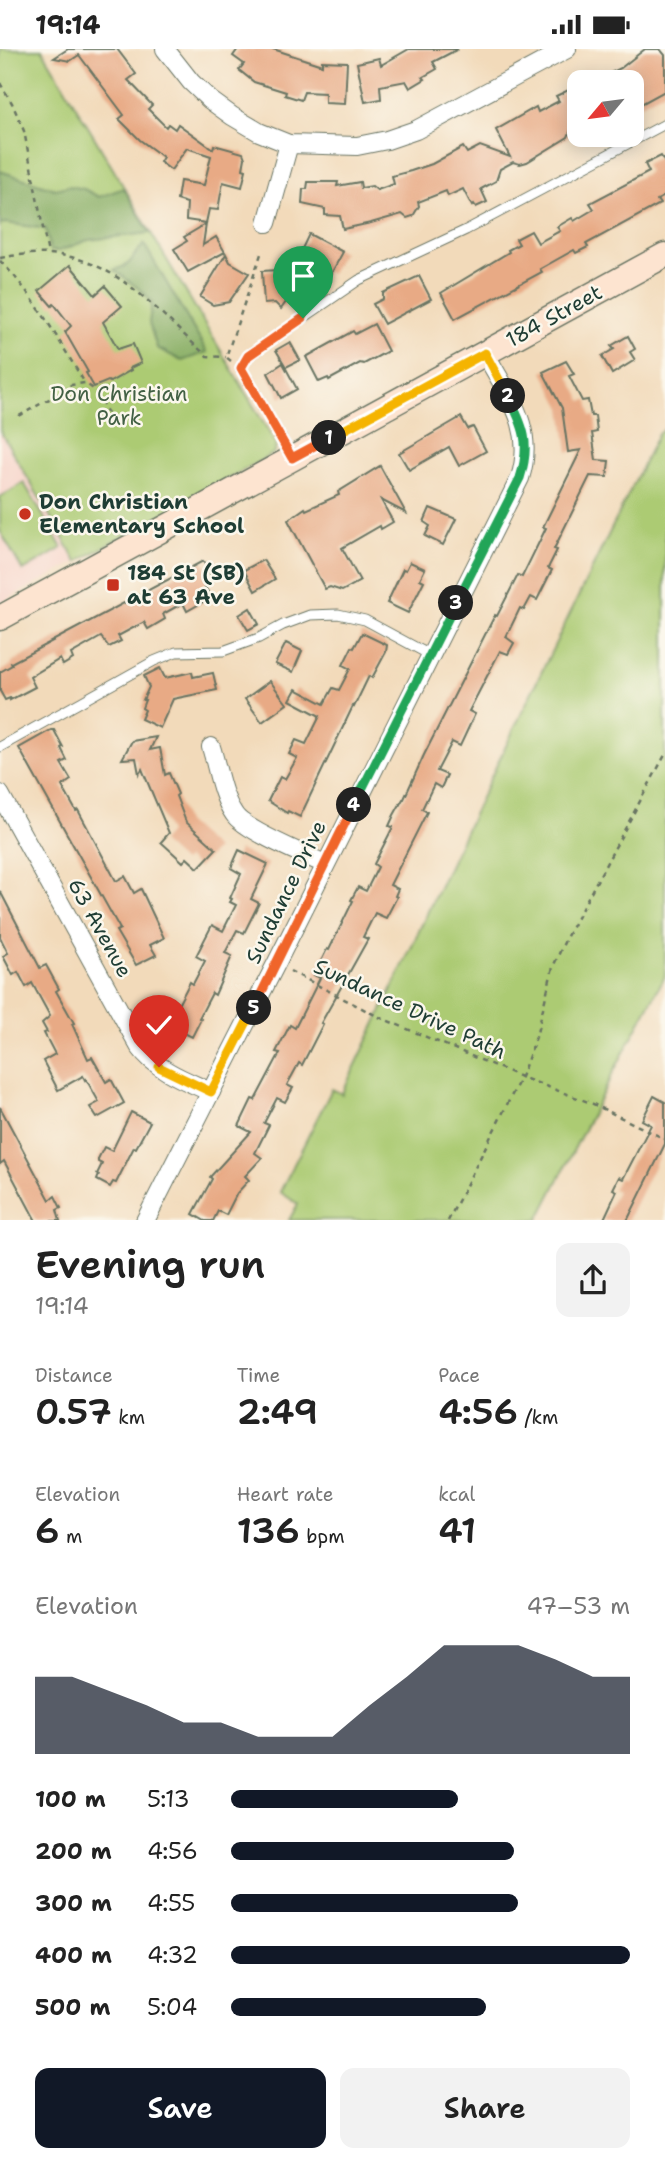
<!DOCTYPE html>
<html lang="en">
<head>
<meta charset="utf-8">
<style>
	:root { --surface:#fff; --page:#f2f2f2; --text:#222; --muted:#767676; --accent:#111827 }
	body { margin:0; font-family:"Shantell Sans",sans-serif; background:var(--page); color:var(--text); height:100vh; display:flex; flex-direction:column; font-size:26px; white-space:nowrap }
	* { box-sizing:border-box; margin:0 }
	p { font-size:23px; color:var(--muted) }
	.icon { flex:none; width:38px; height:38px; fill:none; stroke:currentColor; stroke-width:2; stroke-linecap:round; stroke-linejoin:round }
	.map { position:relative; height:1171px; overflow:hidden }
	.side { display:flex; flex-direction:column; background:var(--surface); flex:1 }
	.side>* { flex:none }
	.needle { width:46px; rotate:241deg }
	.fabs { position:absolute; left:567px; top:21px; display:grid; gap:14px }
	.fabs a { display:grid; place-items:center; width:77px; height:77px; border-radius:14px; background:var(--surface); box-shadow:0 4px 18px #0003; font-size:35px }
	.pin { position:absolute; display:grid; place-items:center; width:60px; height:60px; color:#fff; margin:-72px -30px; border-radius:50% 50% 50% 0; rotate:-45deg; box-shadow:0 0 7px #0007 }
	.pin .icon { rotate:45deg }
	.km { position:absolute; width:35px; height:35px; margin:-18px; border-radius:50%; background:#222; color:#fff; font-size:19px; line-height:35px; text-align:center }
	.round { display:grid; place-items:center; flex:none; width:74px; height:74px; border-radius:14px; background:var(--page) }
	.overview { display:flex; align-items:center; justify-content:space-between; height:119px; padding:0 35px }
	h1 { font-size:38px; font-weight:600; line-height:52px }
	.figures { display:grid; grid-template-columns:repeat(3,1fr); gap:10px; height:119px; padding:7px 35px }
	.figures div { display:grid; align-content:center }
	.figures b { font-size:35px; font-weight:600 }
	.figures small { font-size:19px; font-weight:400 }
	.figures p { font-size:19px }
	.chart { height:196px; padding:14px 35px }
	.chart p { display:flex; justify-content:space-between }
	.chart svg { width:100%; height:126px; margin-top:7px; fill:var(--accent); opacity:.7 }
	.action { display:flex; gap:14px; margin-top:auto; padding:14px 35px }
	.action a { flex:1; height:80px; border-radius:14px; background:var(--accent); color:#fff; font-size:28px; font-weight:600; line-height:80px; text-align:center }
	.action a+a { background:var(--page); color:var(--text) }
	ul { padding:0 35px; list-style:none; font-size:23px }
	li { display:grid; grid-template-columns:112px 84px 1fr; align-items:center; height:52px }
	li i { height:18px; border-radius:9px; background:var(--accent) }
	.status { display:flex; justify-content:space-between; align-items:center; height:49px; padding:0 35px; background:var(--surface); direction:ltr }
	.status svg { height:19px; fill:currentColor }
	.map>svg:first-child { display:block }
	.built { fill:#f7d1c7 }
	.green { fill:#accb73; stroke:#668454; stroke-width:2 }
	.forest { fill:#89af65; stroke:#54764c; stroke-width:2 }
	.building { fill:#e8aa85 }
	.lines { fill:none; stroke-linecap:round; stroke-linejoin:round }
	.service-casing { stroke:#697463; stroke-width:11 }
	.minor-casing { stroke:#697463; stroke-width:20 }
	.secondary-casing { stroke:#697463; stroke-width:27 }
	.path { stroke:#697463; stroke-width:2.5; stroke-dasharray:5 5; stroke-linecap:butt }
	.service { stroke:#fff; stroke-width:9 }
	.minor { stroke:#fff; stroke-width:18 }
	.secondary { stroke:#fde4d0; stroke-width:24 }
	.split-1-casing { stroke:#fff; stroke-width:14 }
	.split-2-casing { stroke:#fff; stroke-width:14 }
	.split-3-casing { stroke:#fff; stroke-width:14 }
	.split-4-casing { stroke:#fff; stroke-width:14 }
	.split-5-casing { stroke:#fff; stroke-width:14 }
	.split-6-casing { stroke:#fff; stroke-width:14 }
	.split-1 { stroke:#f0652b; stroke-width:9 }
	.split-2 { stroke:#f5b400; stroke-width:9 }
	.split-3 { stroke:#22a559; stroke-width:9 }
	.split-4 { stroke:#22a559; stroke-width:9 }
	.split-5 { stroke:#f0652b; stroke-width:9 }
	.split-6 { stroke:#f5b400; stroke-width:9 }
	.poi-dot { fill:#c8321e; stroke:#fbf7ec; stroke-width:2.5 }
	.labels { text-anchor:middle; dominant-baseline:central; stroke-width:5; stroke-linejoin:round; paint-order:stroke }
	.street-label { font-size:21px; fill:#1f3d34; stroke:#fbf7ec }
	.park-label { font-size:21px; fill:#426044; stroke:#fbf7ec }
	.poi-label { font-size:21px; font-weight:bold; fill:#1f3d34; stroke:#fbf7ec; text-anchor:start }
</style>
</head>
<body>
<div class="status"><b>19:14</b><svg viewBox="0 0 49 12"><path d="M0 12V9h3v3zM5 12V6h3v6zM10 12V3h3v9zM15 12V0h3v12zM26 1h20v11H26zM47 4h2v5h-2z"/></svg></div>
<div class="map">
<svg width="665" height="1172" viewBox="0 0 665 1172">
	<rect width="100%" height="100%" fill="#fbf7ec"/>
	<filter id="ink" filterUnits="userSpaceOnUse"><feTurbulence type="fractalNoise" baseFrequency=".0143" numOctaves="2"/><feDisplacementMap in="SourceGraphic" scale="14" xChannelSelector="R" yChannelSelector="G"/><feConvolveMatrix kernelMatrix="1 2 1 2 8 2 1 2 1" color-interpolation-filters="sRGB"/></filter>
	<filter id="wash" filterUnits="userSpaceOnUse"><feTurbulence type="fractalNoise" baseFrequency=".00686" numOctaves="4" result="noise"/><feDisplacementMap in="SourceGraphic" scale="28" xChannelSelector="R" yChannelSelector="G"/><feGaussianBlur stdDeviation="1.57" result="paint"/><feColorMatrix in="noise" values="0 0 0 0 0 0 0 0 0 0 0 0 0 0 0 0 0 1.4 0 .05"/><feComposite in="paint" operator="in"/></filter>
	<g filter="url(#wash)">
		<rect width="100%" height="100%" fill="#f2daba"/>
		<polygon class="built" points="0,382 77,513 0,554"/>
		<g class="green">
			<polygon points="0,0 42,0 276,395 275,403 271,406 77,513 0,382"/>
			<path d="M665,380V927L616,1018L538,1171H289L298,1155L280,1143L332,1040L342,1045L343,1042C385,958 423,872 463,787C526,653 592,519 658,385Z"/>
			<polygon points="24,434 62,499 23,522 0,482 0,448"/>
		</g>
		<g class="forest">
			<polygon points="0,122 55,140 69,137 84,140 99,148 124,139 150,184 88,191 59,202 50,202 46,180 6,174 0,175"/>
			<path d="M144,195L207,303L182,312L157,299L149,274L152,253L142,242L114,221C119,219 125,218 129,214C135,208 134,203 142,198Z"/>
		</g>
		<g id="blocks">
			<g class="building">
				<polygon points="68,0 117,0 136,25 128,31 152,56 148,60 166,78 168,75 175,80 178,75 213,100 214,96 243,104 245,109 243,120 246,121 242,138 223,133 218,161 209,160 206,174 186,171 187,154 177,151 180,132 204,136 211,107 187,99 171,121 160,113 163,108 140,91 119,70 124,66 79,6 70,12 54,9"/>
				<polygon points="238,0 273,0 322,16 322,12 347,13 345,55 325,54 325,44 304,43 301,51 285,46 286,43 254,33 239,21 244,15 233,7"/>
				<polygon points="409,0 458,0 433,13 437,20 423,28 425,30 410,39 406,32 380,37 381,50 365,53 357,14 379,9 381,16"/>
				<polygon points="645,0 660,0 665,6 665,42 632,60 632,33 592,33 621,19"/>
				<polygon points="579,36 579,79 572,78 568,88 527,113 520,115 513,113 500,120 496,132 481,140 487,153 476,158 474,155 472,157 463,140 448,147 446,142 418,153 419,157 413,167 407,169 402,165 371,174 343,180 340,167 325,166 325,160 302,155 303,140 307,140 308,133 338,133 337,137 360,133 361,139 372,137 377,141 394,135 392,127 411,122 432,115 463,98 467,104 480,97 510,108 496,81 536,58 538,63 559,52 556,47"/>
				<polygon points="661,107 665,114 665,147 657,151 660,155 586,195 588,198 576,204 574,201 540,220 542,223 455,270 441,244 509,203 508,201 519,195 516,190 531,182 538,194 560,182 557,178 572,169 574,172 594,160 590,154 649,123 645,115"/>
				<polygon points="206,175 203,196 216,188 225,203 188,223 174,200 187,192 184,188"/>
				<polygon points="309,185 343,203 331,225 325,222 321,230 314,226 311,232 299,226 308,210 299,206"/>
				<polygon points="226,205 230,213 249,224 229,253 213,256 200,248"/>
				<polygon points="70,216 95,246 105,237 122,257 103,273 118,300 133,295 141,314 130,319 131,321 110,333 108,332 94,338 86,324 88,323 65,283 71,277 54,255 52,257 39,242"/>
				<polygon points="278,221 278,229 299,226 300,249 289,249 281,260 275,254 264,255 262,222"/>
				<polygon points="419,227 431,250 384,275 373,255 383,250 383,244"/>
				<polygon points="374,275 388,302 364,315 360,314 329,331 328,329 319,333 306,308 353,282 355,285"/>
				<polygon points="628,287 635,300 630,303 635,311 612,325 602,307 614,300 611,297"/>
				<polygon points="290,293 300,311 286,318 276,301"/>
				<polygon points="566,312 574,325 569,327 582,352 588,351 591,367 595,367 597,383 592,384 596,411 609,412 607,428 590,427 554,500 557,501 548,519 552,521 537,551 531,548 524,561 520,559 506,588 514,594 508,605 500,602 469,662 475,665 460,697 452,693 437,722 447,726 441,739 434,735 422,760 427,763 390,836 398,840 395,847 397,848 386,869 375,864 363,888 368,890 321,974 323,975 302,1016 299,1014 287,1036 293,1039 285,1053 277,1049 264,1074 269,1076 255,1104 262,1109 245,1127 249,1131 237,1144 226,1166 218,1162 213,1172 205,1172 193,1165 212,1130 210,1128 251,1083 239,1077 252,1050 255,1051 280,1004 276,1003 290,976 295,979 320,929 314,926 327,900 329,901 353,852 351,851 358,838 366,842 378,818 374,815 393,778 389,777 394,766 403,750 404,750 424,706 495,566 497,567 518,526 522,528 546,479 543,478 581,401 568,403 562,359 543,323"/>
				<polygon points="283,314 297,340 281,349 268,324"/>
				<polygon points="461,368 468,380 473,378 486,402 459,417 449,398 409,421 399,404"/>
				<polygon points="380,417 406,464 381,451 393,473 381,480 380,477 342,499 360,532 342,542 330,538 325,540 288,471 305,459 306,461 339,446 338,443"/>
				<polygon points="430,459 456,470 443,496 425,487 430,477 424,473"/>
				<polygon points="263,511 275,530 255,542 244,521"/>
				<polygon points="203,512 214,531 204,536 209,545 201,550 203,553 187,562 183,554 163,565 165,570 148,580 144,573 118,587 121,592 109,598 101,588 71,605 73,610 63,616 60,610 30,628 35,638 10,651 10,649 5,651 0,642 0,623 12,616 11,614"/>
				<polygon points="410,513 425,520 420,530 424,532 408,564 387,554 403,520 406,521"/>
				<polygon points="250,559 259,575 248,581 239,566"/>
				<polygon points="362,584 387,596 386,603 372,629 369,627 354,658 353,657 300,768 288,762 287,764 268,752 280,728 285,730 297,709 289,705 296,691 306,695 320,667 290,651 296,640 324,655 333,639 339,641 350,620 343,616 352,598 354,599"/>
				<polygon points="286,594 302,602 293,623 275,615"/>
				<polygon points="160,619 165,629 192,623 193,628 213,624 217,641 173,650 160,679 141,670 145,661 142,659 145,651 143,651 149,638 144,627"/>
				<polygon points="270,632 287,655 262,673 245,650"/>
				<polygon points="51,681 54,681 63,698 61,699 67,711 61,714 71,731 62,737 76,762 78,761 116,832 125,827 134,844 141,840 164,889 150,896 156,906 136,916 116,882 120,880 19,699"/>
				<polygon points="156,688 150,701 160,699 165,726 169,724 178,745 176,747 186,773 216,800 198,819 187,809 183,813 161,793 169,784 142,720 139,725 136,709 122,710 132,692"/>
				<polygon points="239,801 268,815 251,850 259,854 244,884 237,881 225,904 232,907 215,946 212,944 199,969 201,970 192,988 162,973 171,955 177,958 190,933 193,935 205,912 196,907 212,876 223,882 236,856 230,853 232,850 230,849 241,825 231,819"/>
				<polygon points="0,842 40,919 46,916 59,940 56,942 74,974 72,975 88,1010 92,1008 106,1033 111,1030 124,1054 97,1069 90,1058 99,1053 86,1030 85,1031 83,1027 58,1041 43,1012 55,1005 45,986 44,984 47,983 42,974 50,967 32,934 26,938 18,923 13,926 3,907 8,904 0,888"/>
				<polygon points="654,1047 665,1053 665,1095 627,1172 603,1172 617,1142 613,1140 619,1128 623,1130 651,1076 642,1071"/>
				<polygon points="0,1058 50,1151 55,1147 61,1159 57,1161 60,1172 36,1172 4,1112 0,1115"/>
				<polygon points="131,1063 150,1073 136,1099 134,1098 116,1134 113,1133 110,1138 97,1131 99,1126 97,1125 102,1115 98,1113 98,1110 104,1098 112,1102"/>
			</g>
		</g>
	</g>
	<g filter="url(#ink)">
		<use href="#blocks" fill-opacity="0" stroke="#697463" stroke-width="2"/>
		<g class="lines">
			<defs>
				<g id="service">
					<polyline points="292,408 241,319 248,307 359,231 466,181 665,75"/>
					<polyline points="0,698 154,612 176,603 223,602 259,589 283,576 310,566 338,565 365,571 430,606"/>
				</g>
				<g id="minor">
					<polyline points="165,0 191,33 210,51 232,67 259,83 289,95 357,97 387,91 416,81 567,0"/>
					<polyline points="267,174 289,95"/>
					<path d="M211,698C218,720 221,746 234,765C244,781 305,806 325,815"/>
					<path d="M0,745L139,997C156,1021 184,1031 211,1043"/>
					<path d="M145,1172L276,915L520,429C536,378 508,347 485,304"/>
				</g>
				<polyline id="secondary" points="0,569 665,206"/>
			</defs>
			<use href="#service" class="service-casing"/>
			<use href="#minor" class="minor-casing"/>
			<use href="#secondary" class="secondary-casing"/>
			<g class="path">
				<polyline points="0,34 12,54 24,82 48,205"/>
				<path d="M0,209C16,206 32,204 48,205C117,208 159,265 207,307L226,308"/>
				<path d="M0,212C35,246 59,293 85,334"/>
				<polyline points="231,312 226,308 262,202"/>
				<polyline points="19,367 58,345 65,337 85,334 96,342 114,376"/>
				<polyline points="290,922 379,968 521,1028 591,1054 665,1090"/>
				<polyline points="448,1172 521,1028 536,988 553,918 566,889 665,706"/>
			</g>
			<use href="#service" class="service"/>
			<use href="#minor" class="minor"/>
			<use href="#secondary" class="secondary"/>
		</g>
	</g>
	<g class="lines" filter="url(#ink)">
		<defs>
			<polyline id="split-1" points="303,269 248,307 241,319 292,409 329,389"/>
			<polyline id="split-2" points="329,389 485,304 508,347"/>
			<path id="split-3" d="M456,554L520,429C531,395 524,377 508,347"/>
			<polyline id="split-4" points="354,756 456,554"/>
			<polyline id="split-5" points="254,959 354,756"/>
			<polyline id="split-6" points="159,1018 211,1043 254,959"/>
		</defs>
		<use href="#split-1" class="split-1-casing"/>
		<use href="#split-2" class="split-2-casing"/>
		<use href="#split-3" class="split-3-casing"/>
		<use href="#split-4" class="split-4-casing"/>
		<use href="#split-5" class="split-5-casing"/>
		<use href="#split-6" class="split-6-casing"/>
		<use href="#split-1" class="split-1"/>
		<use href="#split-2" class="split-2"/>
		<use href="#split-3" class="split-3"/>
		<use href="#split-4" class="split-4"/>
		<use href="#split-5" class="split-5"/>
		<use href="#split-6" class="split-6"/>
	</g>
	<g class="poi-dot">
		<circle cx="25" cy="465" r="7"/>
		<rect x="106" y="529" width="14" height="14" rx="3.5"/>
	</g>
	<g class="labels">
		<g class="street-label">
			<text transform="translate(554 267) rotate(-29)">184 Street</text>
			<text transform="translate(286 843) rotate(-64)">Sundance Drive</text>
			<text transform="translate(100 879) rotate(61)">63 Avenue</text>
			<text transform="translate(410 960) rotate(25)">Sundance Drive Path</text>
		</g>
		<g class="park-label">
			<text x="119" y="345">Don Christian<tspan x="119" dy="24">Park</tspan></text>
		</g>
		<g class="poi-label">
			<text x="39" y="453">Don Christian<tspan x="39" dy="24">Elementary School</tspan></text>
			<text x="127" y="524">184 St (SB)<tspan x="127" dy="24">at 63 Ave</tspan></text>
		</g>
	</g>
</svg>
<div class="fabs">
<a><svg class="needle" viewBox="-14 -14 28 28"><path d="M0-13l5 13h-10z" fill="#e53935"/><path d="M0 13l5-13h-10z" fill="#767676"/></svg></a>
</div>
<div class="pin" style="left:303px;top:269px;background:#1e9e55"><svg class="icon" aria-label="arrive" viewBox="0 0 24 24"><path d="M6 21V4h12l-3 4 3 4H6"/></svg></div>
<div class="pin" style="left:159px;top:1018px;background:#d93025"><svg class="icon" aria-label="check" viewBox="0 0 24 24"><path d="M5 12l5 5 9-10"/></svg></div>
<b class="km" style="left:329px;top:389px">1</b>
<b class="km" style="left:508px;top:347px">2</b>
<b class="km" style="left:456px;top:554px">3</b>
<b class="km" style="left:354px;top:756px">4</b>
<b class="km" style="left:254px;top:959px">5</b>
</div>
<section class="side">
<div class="overview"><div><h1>Evening run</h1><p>19:14</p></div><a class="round"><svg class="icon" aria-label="share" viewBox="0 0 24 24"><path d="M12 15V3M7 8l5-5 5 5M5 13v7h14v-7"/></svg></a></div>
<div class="figures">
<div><p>Distance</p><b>0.57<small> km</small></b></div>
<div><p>Time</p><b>2:49</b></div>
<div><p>Pace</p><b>4:56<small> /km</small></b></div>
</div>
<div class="figures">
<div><p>Elevation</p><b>6<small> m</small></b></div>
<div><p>Heart rate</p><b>136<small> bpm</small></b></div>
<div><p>kcal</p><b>41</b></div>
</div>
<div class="chart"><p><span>Elevation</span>47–53 m</p>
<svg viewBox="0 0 160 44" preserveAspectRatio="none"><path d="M0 44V17L10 17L20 22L30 27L40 33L50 33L60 38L70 38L80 38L90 27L100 17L110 6L120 6L130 6L140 11L150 17L160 17V44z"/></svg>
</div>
<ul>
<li><b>100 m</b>5:13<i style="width:57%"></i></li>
<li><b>200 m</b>4:56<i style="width:71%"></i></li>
<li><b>300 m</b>4:55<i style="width:72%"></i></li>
<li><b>400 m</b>4:32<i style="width:100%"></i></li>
<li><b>500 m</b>5:04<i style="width:64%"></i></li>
</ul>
<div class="action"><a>Save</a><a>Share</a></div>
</section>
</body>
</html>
